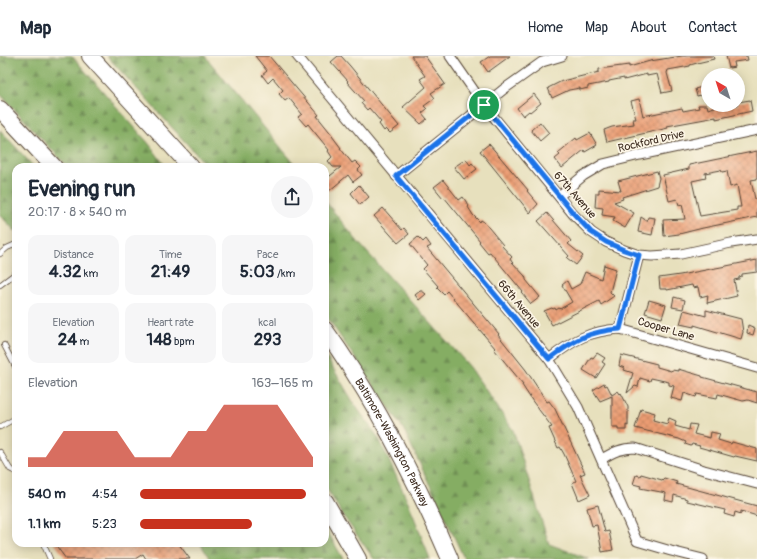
<!DOCTYPE html>
<html lang="en">
<head>
<meta charset="utf-8">
<style>
	:root { --surface:#fff; --page:#f6f6f7; --text:#1f2937; --muted:#747a83; --line:#e0e1e3; --accent:#c8321e }
	body { margin:0; font-family:Pangolin,sans-serif; background:var(--page); color:var(--text); height:100vh; display:flex; flex-direction:column; font-size:15px; white-space:nowrap }
	* { box-sizing:border-box; margin:0 }
	p { font-size:13px; color:var(--muted) }
	.icon { flex:none; width:22px; height:22px; fill:none; stroke:currentColor; stroke-width:2; stroke-linecap:round; stroke-linejoin:round }
	.map { position:relative; flex:1; overflow:hidden }
	.side { position:absolute; left:12px; top:107px; width:317px; height:384px; display:flex; flex-direction:column; background:var(--surface); border-radius:12px; box-shadow:0 2px 10px #0003 }
	.side>* { flex:none }
	.needle { width:26px; rotate:321deg }
	.fabs { position:absolute; left:701px; top:12px; display:grid; gap:8px }
	.fabs a { display:grid; place-items:center; width:44px; height:44px; border-radius:50%; background:var(--surface); box-shadow:0 2px 10px #0003; font-size:20px }
	.pin { position:absolute; display:grid; place-items:center; width:34px; height:34px; color:#fff; margin:-17px; border:2px solid #fff; border-radius:50%; box-shadow:0 1px 4px #0007 }
	.round { display:grid; place-items:center; flex:none; width:42px; height:42px; border-radius:21px; background:var(--page) }
	.headline { display:flex; align-items:center; justify-content:space-between; height:68px; padding:0 16px }
	h1 { font-size:22px; font-weight:700; line-height:30px }
	.stats { display:grid; grid-template-columns:repeat(3,1fr); gap:6px; height:68px; padding:4px 16px }
	.stats div { display:grid; align-content:center; border-radius:10px; background:var(--page); text-align:center }
	.stats b { font-size:17px; font-weight:700 }
	.stats small { font-size:11px; font-weight:400 }
	.stats p { font-size:11px }
	.chart { height:112px; padding:8px 16px }
	.chart p { display:flex; justify-content:space-between }
	.chart svg { width:100%; height:72px; margin-top:4px; fill:var(--accent); opacity:.7 }
	ul { padding:0 16px; list-style:none; font-size:13px }
	li { display:grid; grid-template-columns:64px 48px 1fr; align-items:center; height:30px }
	li i { height:10px; border-radius:5px; background:var(--accent) }
	header { display:flex; align-items:center; gap:24px; box-sizing:border-box; height:56px; padding:0 20px; background:var(--surface); border-bottom:1px solid var(--line) }
	header strong { font-size:19px }
	nav { display:flex; gap:22px; margin-inline-start:auto; font-size:14px }
	.map>svg:first-child { display:block }
	.forest { fill:url(#forest-firs); stroke:#606c41 }
	.building { fill:url(#building-cross-hatch); fill-rule:evenodd }
	.lines { fill:none; stroke-linecap:round; stroke-linejoin:round }
	.lane-casing { stroke:#554536; stroke-width:6 }
	.street-casing { stroke:#554536; stroke-width:11 }
	.highway-casing { stroke:#554536; stroke-width:18 }
	.lane { stroke:#fff; stroke-width:4.5 }
	.street { stroke:#fff; stroke-width:9 }
	.highway { stroke:#fff; stroke-width:16 }
	.route-casing { stroke:#fff; stroke-width:8 }
	.route { stroke:#1a73e8; stroke-width:5 }
	.labels { text-anchor:middle; dominant-baseline:central; stroke-width:3.5; stroke-linejoin:round; paint-order:stroke }
	.street-label { font-size:11px; fill:#3b2a1e; stroke:#fcf5e5 }
</style>
</head>
<body>
<header>
<strong>Map</strong>
<nav><a>Home</a><a>Map</a><a>About</a><a>Contact</a></nav>
</header>
<div class="map">
<svg width="757" height="503" viewBox="0 0 757 503">
	<defs>
		<pattern id="forest-firs" width="22" height="20" patternUnits="userSpaceOnUse"><rect width="22" height="20" fill="#85ad64"/><path d="M5 1l3.5 6h-7zM16 11l3.5 6h-7z" fill="#6e8d52"/></pattern>
		<pattern id="building-cross-hatch" width="8" height="8" patternUnits="userSpaceOnUse"><rect width="8" height="8" fill="#eb9c72"/><path d="M0 0l8 8M0 8l8-8" fill="none" stroke="#c07f5d"/></pattern>
	</defs>
	<rect width="100%" height="100%" fill="#fcf5e5"/>
	<filter id="ink" filterUnits="userSpaceOnUse"><feTurbulence type="fractalNoise" baseFrequency=".025" numOctaves="2"/><feDisplacementMap in="SourceGraphic" scale="8" xChannelSelector="R" yChannelSelector="G"/><feConvolveMatrix kernelMatrix="1 2 1 2 8 2 1 2 1" color-interpolation-filters="sRGB"/></filter>
	<filter id="wash" filterUnits="userSpaceOnUse"><feTurbulence type="fractalNoise" baseFrequency=".012" numOctaves="4" result="noise"/><feDisplacementMap in="SourceGraphic" scale="16" xChannelSelector="R" yChannelSelector="G"/><feGaussianBlur stdDeviation="0.9" result="paint"/><feColorMatrix in="noise" values="0 0 0 0 0 0 0 0 0 0 0 0 0 0 0 0 0 1.4 0 .05"/><feComposite in="paint" operator="in"/></filter>
	<g filter="url(#wash)">
		<rect width="100%" height="100%" fill="#e7e0bd"/>
		<g class="forest">
			<polygon points="0,0 72,0 149,88 166,111 68,111 0,38"/>
			<polygon points="107,0 205,0 297,111 208,111"/>
			<polygon points="0,74 34,111 16,111 16,176 0,159"/>
			<polygon points="325,145 358,186 470,311 513,374 549,488 589,503 464,503 458,489 404,374 325,258"/>
			<polygon points="325,299 355,349 379,383 409,448 430,503 374,503 344,461 325,430"/>
			<polygon points="325,471 343,503 210,503 200,487 325,487"/>
		</g>
		<g id="blocks">
			<g class="building">
				<polygon points="255,0 269,0 319,59 317,60 333,80 332,80 341,92 340,92 352,107 355,105 361,111 358,114 362,119 353,126 348,119 329,135 325,130 325,124 341,111 333,111 328,105 332,101 328,95 329,94 308,68 306,70 298,61 302,58 289,42 285,45 279,38 283,34 273,22 268,27 262,19 267,15"/>
				<polygon points="338,0 341,0 350,10 399,70 390,77 386,73 384,75 379,68 381,66 369,52 367,54 361,47 364,45 347,26 348,25 331,6"/>
				<polygon points="411,0 425,0 445,28 431,37 435,42 424,50 427,53 422,57 427,63 421,68 403,51 426,31 420,23 425,20"/>
				<polygon points="490,0 510,0 488,16 481,6"/>
				<polygon points="682,0 713,0 714,3 697,7 690,9 690,10 668,14 667,17 672,35 662,37 657,18 647,20 647,18 624,24 624,22 609,25 609,26 588,30 588,32 580,34 580,32 569,34 552,42 548,32 562,25 599,16 599,13 629,9 629,11 650,5"/>
				<polygon points="726,0 747,0 748,4 734,6 735,11 729,12"/>
				<polygon points="705,30 708,37 697,40 695,33"/>
				<polygon points="534,38 541,47 530,56 529,55 523,60 517,52"/>
				<polygon points="639,43 643,60 682,52 683,55 699,52 698,49 707,49 708,53 721,49 738,49 738,46 750,44 752,55 716,63 716,61 667,70 668,72 607,86 604,74 612,71 634,68 633,63 636,63 631,45"/>
				<polygon points="540,66 549,77 540,85 531,74"/>
				<polygon points="590,77 597,89 585,96 584,94 562,112 555,103 560,99 558,97 576,82 577,84"/>
				<polygon points="489,88 528,134 527,135 538,148 530,157 480,95"/>
				<path d="M757,95V123L751,124L755,143H757V161L703,172L679,178L664,180L663,164L685,163L682,148L679,149L677,143L669,145L663,119L689,113V109ZM721,114L722,116L727,115L730,131L737,129L741,151H737V154L700,160L692,125L706,122L705,117Z"/>
				<polygon points="466,103 470,109 472,107 477,113 464,123 454,111"/>
				<polygon points="657,115 659,122 657,130 622,141 623,143 614,146 634,157 625,172 613,165 615,161 602,159 603,152 595,151 596,137 599,137 599,133 621,135 618,125"/>
				<polygon points="443,124 459,144 463,141 469,150 468,151 473,159 480,166 481,164 484,166 503,189 502,190 512,201 510,203 512,206 525,220 526,223 526,224 540,241 531,248 522,237 523,236 490,196 488,197 479,186 480,185 444,141 443,142 434,131"/>
				<polygon points="359,129 369,141 360,149 351,137"/>
				<polygon points="383,152 402,174 404,172 409,178 398,187 374,160"/>
				<polygon points="547,157 571,185 568,188 583,200 576,209 567,202 569,200 538,165"/>
				<polygon points="641,161 647,165 648,161 655,162 652,179 638,176"/>
				<polygon points="418,181 423,186 426,183 431,190 427,192 499,278 498,279 526,314 547,346 549,345 555,353 585,417 580,419 590,439 579,444 572,427 576,425 564,398 560,391 558,392 549,372 552,371 533,346 522,329 523,328 494,293 495,292 447,235 444,238 437,231 438,230 423,213 427,209 410,188"/>
				<polygon points="757,204 757,216 742,218 742,220 739,221 739,223 734,224 737,240 707,247 708,239 700,241 698,231 693,232 692,229 667,234 667,233 660,233 659,222 680,219"/>
				<polygon points="604,209 616,213 610,236 614,240 601,249 599,245 552,269 544,255 552,252 553,253 555,252 556,254 559,252 560,253 572,246 562,229 567,225 571,233 580,228 585,216 601,223"/>
				<polygon points="420,235 422,235 426,238 419,244 415,239"/>
				<polygon points="674,241 685,244 683,253 672,251"/>
				<polygon points="649,244 666,249 662,262 645,257"/>
				<polygon points="684,254 706,260 706,254 741,263 743,276 741,283 694,269 694,271 680,268"/>
				<polygon points="748,269 755,272 753,279 747,277"/>
				<polygon points="597,297 605,302 602,306 605,308 596,322 583,314 591,301 593,302"/>
				<polygon points="621,299 657,308 657,311 671,315 672,314 678,315 678,313 702,320 702,321 757,336 757,347 748,344 743,345 718,338 717,342 697,338 696,341 684,337 682,345 671,342 674,330 669,329 669,326 651,322 650,325 640,322 638,331 635,330 627,337 633,317 624,314 625,312 619,310"/>
				<polygon points="604,327 605,330 607,329 612,339 618,335 620,338 621,337 628,351 628,370 626,369 626,374 618,374 618,371 612,371 612,340 600,345 593,334"/>
				<polygon points="641,353 655,357 653,364 667,368 669,362 676,365 675,370 689,374 690,368 697,369 694,378 710,382 711,376 720,378 718,384 731,388 732,386 757,393 757,405 735,400 734,401 699,391 700,390 692,388 691,390 685,388 686,386 679,383 635,372"/>
				<polygon points="641,418 662,424 664,422 677,426 676,428 757,450 757,460 741,455 741,458 735,456 734,461 724,458 725,454 687,445 687,443 674,439 673,446 665,444 666,437 640,432 641,430 633,428 636,419 640,420"/>
				<polygon points="598,449 605,476 609,475 613,494 602,496 597,469 592,470 587,452"/>
				<polygon points="54,487 178,487 190,503 146,503 143,498 135,503 66,503"/>
			</g>
		</g>
	</g>
	<g filter="url(#ink)">
		<use href="#blocks" fill-opacity="0" stroke="#554536" stroke-width="1"/>
		<g class="lines">
			<defs>
				<g id="lane">
					<polyline points="0,198 7,192 16,188"/>
					<polyline points="0,229 16,217"/>
					<polyline points="4,289 16,312"/>
					<polyline points="0,371 16,362"/>
					<polyline points="0,396 10,413 16,416"/>
					<polyline points="43,487 50,503"/>
				</g>
				<g id="street">
					<polyline points="297,0 549,303 578,351 637,485 671,495 703,503"/>
					<polyline points="450,0 484,49 573,158 591,176 606,186 624,194 639,199 652,200 681,198 731,187 757,183"/>
					<polyline points="396,120 504,33 542,6 562,0"/>
					<polyline points="559,140 583,120 603,108 640,99 757,74"/>
					<polyline points="620,273 639,199"/>
					<path d="M549,303C574,284 588,275 620,273L757,312"/>
					<path d="M602,403C613,396 622,392 635,392L704,414L757,428"/>
				</g>
				<g id="highway">
					<polyline points="90,0 191,111"/>
					<polyline points="0,53 54,111"/>
					<path id="s1" d="M325,274C376,345 416,424 450,503"/>
					<polyline points="325,445 358,503"/>
				</g>
			</defs>
			<use href="#lane" class="lane-casing"/>
			<use href="#street" class="street-casing"/>
			<use href="#highway" class="highway-casing"/>
			<use href="#lane" class="lane"/>
			<use href="#street" class="street"/>
			<use href="#highway" class="highway"/>
		</g>
	</g>
	<g class="lines" filter="url(#ink)">
		<defs>
			<path id="route" d="M484,49L574,158L591,176L606,186L624,194L639,199L620,273C589,275 574,284 549,303L396,120Z"/>
		</defs>
		<use href="#route" class="route-casing"/>
		<use href="#route" class="route"/>
	</g>
	<g class="labels">
		<g class="street-label">
			<text transform="translate(651 85) rotate(-13)">Rockford Drive</text>
			<text transform="translate(575 139) rotate(49)">67th Avenue</text>
			<text transform="translate(519 248) rotate(50)">66th Avenue</text>
			<text transform="translate(666 273) rotate(16)">Cooper Lane</text>
			<text stroke="none"><textPath href="#s1" startOffset="131">Baltimore-Washington Parkway</textPath></text>
		</g>
	</g>
</svg>
<div class="fabs">
<a><svg class="needle" viewBox="-14 -14 28 28"><path d="M0-13l5 13h-10z" fill="#e53935"/><path d="M0 13l5-13h-10z" fill="#747a83"/></svg></a>
</div>
<div class="pin" style="left:484px;top:49px;background:#1e9e55"><svg class="icon" aria-label="arrive" viewBox="0 0 24 24"><path d="M6 21V4h12l-3 4 3 4H6"/></svg></div>
<section class="side">
<div class="headline"><div><h1>Evening run</h1><p>20:17 · 8 × 540 m</p></div><a class="round"><svg class="icon" aria-label="share" viewBox="0 0 24 24"><path d="M12 15V3M7 8l5-5 5 5M5 13v7h14v-7"/></svg></a></div>
<div class="stats">
<div><p>Distance</p><b>4.32<small> km</small></b></div>
<div><p>Time</p><b>21:49</b></div>
<div><p>Pace</p><b>5:03<small> /km</small></b></div>
</div>
<div class="stats">
<div><p>Elevation</p><b>24<small> m</small></b></div>
<div><p>Heart rate</p><b>148<small> bpm</small></b></div>
<div><p>kcal</p><b>293</b></div>
</div>
<div class="chart"><p><span>Elevation</span>163–165 m</p>
<svg viewBox="0 0 160 44" preserveAspectRatio="none"><path d="M0 44V38L10 38L20 22L30 22L40 22L50 22L60 38L70 38L80 38L90 22L100 22L110 6L120 6L130 6L140 6L150 22L160 38V44z"/></svg>
</div>
<ul>
<li><b>540 m</b>4:54<i style="width:96%"></i></li>
<li><b>1.1 km</b>5:23<i style="width:65%"></i></li>
</ul>
</section>
</div>
</body>
</html>
